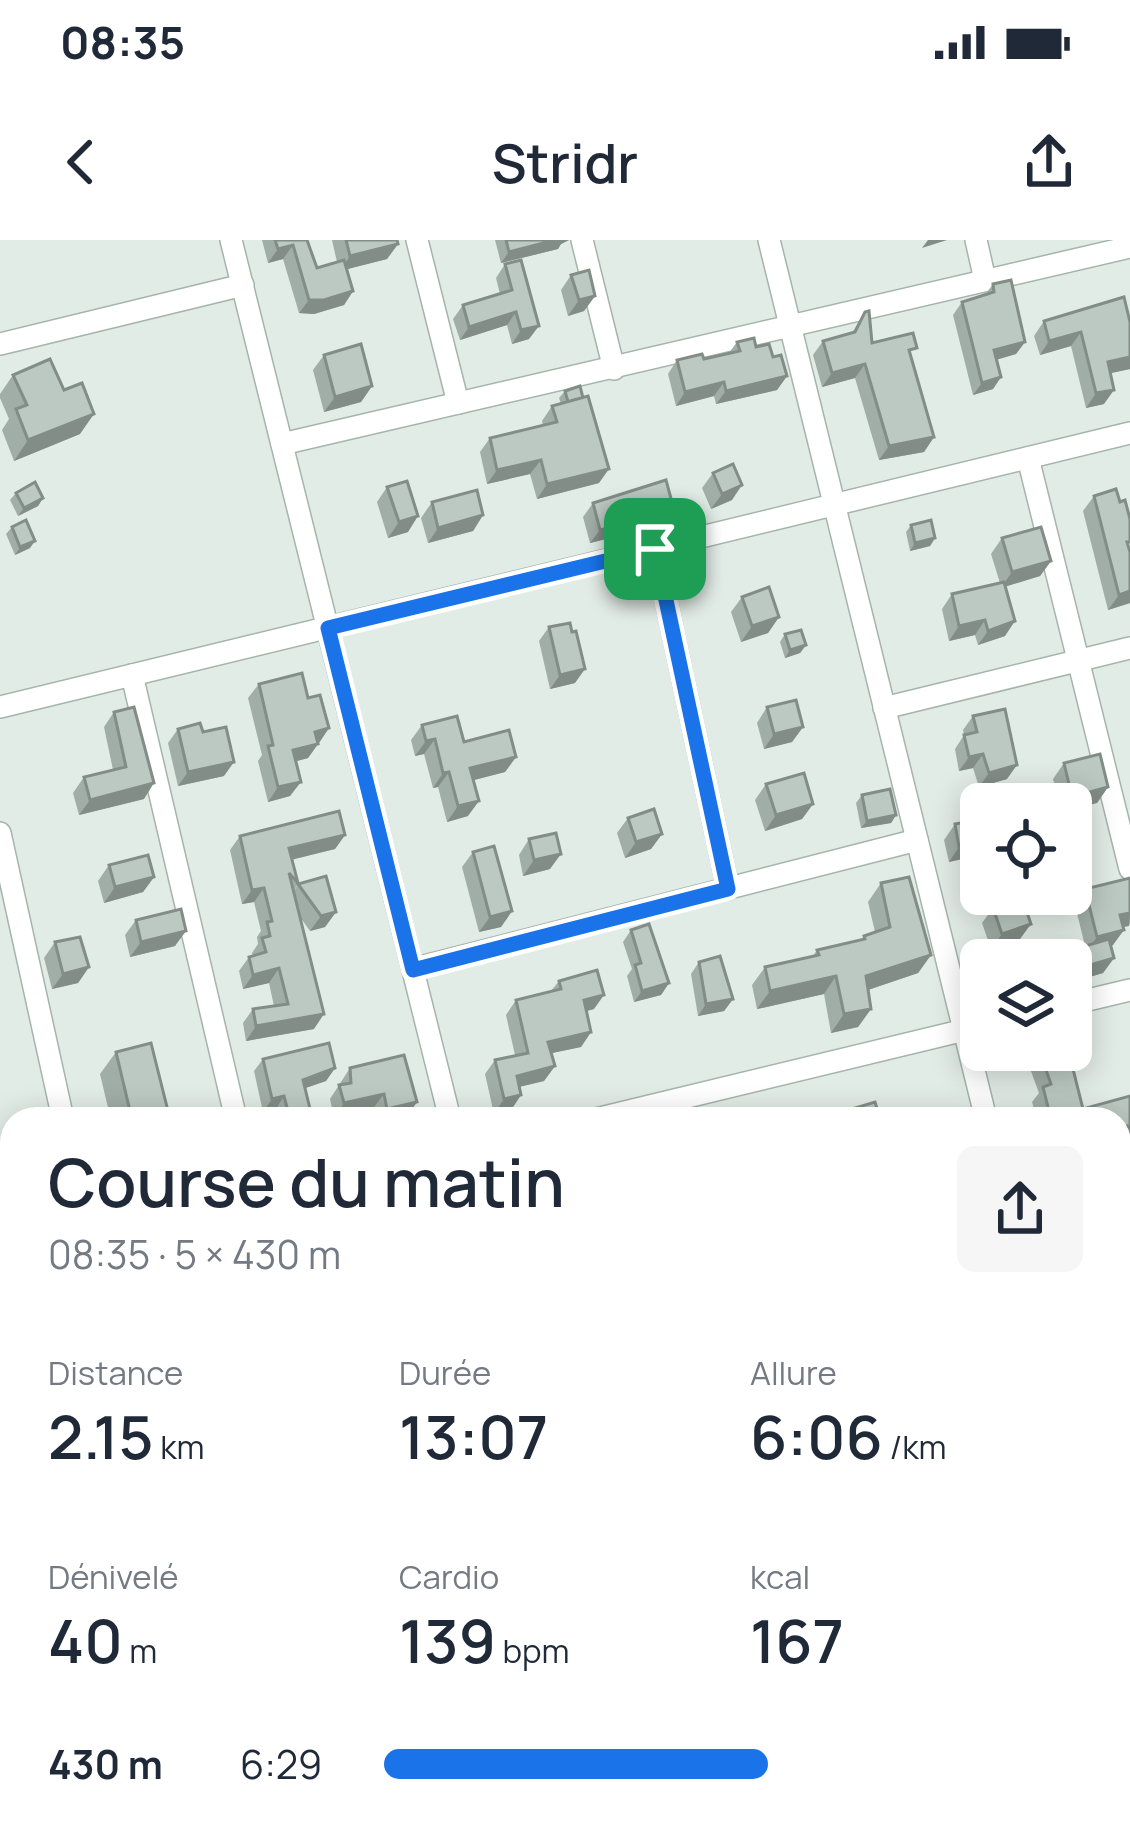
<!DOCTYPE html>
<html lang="fr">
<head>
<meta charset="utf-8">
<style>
	:root { --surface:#fff; --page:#f6f6f7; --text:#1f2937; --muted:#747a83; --accent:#1a73e8 }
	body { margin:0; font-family:Manrope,sans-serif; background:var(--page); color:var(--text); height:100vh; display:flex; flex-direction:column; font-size:45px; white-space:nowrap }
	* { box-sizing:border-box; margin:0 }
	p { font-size:39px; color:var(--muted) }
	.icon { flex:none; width:66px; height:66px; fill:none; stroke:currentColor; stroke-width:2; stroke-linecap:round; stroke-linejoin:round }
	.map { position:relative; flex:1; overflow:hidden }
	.details { position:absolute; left:0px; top:867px; width:1131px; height:729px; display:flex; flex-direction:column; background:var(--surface); border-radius:36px 36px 0 0; box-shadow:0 6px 30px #0003 }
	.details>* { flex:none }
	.controls { position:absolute; left:960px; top:543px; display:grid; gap:24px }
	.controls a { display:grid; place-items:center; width:132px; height:132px; border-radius:18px; background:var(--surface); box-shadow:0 6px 30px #0003; font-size:60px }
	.pin { position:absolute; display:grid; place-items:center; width:102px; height:102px; color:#fff; margin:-51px; border-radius:24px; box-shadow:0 6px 18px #0006 }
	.round { display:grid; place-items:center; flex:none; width:126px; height:126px; border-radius:18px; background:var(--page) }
	.head { display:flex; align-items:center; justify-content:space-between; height:204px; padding:0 48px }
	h1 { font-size:66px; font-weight:600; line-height:90px }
	.figures { display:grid; grid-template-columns:repeat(3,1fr); gap:18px; height:204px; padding:12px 48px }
	.figures div { display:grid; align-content:center }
	.figures b { font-size:60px; font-weight:600 }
	.figures small { font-size:33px; font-weight:400 }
	.figures p { font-size:33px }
	ul { padding:0 48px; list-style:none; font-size:39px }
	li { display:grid; grid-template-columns:192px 144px 1fr; align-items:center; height:90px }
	li i { height:30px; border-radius:15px; background:var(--accent) }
	.status { display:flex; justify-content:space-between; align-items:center; height:84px; padding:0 60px; background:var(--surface); direction:ltr }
	.status svg { height:33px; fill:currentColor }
	header { display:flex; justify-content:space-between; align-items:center; height:156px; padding:0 48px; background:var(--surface); font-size:54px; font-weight:600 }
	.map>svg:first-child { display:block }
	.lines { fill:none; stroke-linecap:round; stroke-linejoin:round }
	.street-casing { stroke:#a5b4ac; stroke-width:24 }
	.street { stroke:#fff; stroke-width:21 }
	.wall { fill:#a1ada7 }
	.shaded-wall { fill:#838d88 }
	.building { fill:#bbc9c2; stroke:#838d88; stroke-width:3 }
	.route-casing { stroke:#fff; stroke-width:24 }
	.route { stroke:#1a73e8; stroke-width:15 }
</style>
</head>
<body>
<div class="status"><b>08:35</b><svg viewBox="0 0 49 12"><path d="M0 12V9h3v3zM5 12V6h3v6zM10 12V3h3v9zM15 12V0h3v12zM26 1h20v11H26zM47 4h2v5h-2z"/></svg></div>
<header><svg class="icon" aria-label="back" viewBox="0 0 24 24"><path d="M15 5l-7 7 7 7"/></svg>Stridr<svg class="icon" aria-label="share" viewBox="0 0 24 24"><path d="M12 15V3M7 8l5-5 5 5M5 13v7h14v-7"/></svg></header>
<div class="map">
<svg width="1130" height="1595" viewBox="0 0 1130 1595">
	<rect width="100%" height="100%" fill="#e2ece6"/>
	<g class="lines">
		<defs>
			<g id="street">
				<polyline points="231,0 450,879"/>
				<polyline points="417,0 458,163"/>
				<polyline points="582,0 614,129"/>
				<polyline points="769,0 986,879"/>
				<polyline points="976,0 985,40"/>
				<polyline points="0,104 243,45"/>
				<polyline points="282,204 1130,7"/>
				<polyline points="1028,218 1130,629"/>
				<polyline points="655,309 728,649"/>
				<polyline points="132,435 236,879"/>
				<polyline points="0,467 1130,193"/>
				<polyline points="884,468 1130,408"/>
				<polyline points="0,593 63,879"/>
				<polyline points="413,729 917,600"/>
				<polyline points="1071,764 1130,750"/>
				<polyline points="596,879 981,786"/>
				<polyline points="1119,967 1130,964"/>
				<polyline points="0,989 12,989"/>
				<polyline points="1119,1172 1130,1170"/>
				<polyline points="1119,1418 1130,1463"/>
				<polyline points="138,1584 140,1595"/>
				<polyline points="394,1584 396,1595"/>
				<polyline points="833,1584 833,1595"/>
			</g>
		</defs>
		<use href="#street" class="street-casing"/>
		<use href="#street" class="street"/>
	</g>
	<g class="wall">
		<polygon points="262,0 307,0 317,28 337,22 332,0 397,0 398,4 387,19 347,29 353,51 344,65 314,74 299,73 283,19 268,23"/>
		<polygon points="495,0 569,0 561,4 558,9 501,23"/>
		<polygon points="505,24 529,99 512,104 507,85 460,100 453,79 463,65 500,54 496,38"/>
		<polygon points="571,35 595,56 584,71 568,76 561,50"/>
		<polygon points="993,44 1025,102 1016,114 997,119 1001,137 993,149 973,155 953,75 962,62 985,55"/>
		<polygon points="865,72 872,103 911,117 934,197 924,212 879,220 855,138 822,147 813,115 823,101 852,93"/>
		<polygon points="1044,81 1130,82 1130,129 1110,133 1104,164 1086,168 1071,106 1040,115 1034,96"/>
		<polygon points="737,102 756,107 773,117 787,136 777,150 716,164 714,156 676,166 668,134 677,120 704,119 729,113"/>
		<polygon points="324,115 372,146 361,162 324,172 313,130"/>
		<polygon points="13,135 80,194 14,221 2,190 9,179 0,158 0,154"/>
		<polygon points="565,151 599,243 537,259 530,234 487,244 480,212 490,198 543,186 542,181 552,166 561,164 559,158"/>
		<polygon points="713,233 732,260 711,269 702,248"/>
		<polygon points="387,247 408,292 388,298 377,262"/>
		<polygon points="16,253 43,258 38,266 18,276 10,260"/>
		<polygon points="1094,256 1130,312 1130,363 1108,370 1083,271"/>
		<polygon points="432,262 483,275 473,291 428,303 421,278"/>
		<polygon points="593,263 664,280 613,293 610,298 590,303 583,277"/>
		<polygon points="911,285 935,298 930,306 910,311 906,292"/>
		<polygon points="12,287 30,308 15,315 6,294"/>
		<polygon points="1002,298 1051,321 1040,336 1006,346 1005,396 978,405 975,395 949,401 942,369 952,354 1000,343 991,314"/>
		<polygon points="742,357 779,377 768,393 741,402 731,372"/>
		<polygon points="549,387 572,392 575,443 550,449 539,401"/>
		<polygon points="785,394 806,405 800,413 785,418 780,402"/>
		<polygon points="259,444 308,458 329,488 308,518 296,521 290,556 268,562 258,521 262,515 248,458"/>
		<polygon points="767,467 803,487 792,502 764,509 757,483"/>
		<polygon points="114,472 144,559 79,575 73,553 84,537 113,530 104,487"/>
		<polygon points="973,476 1007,539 979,547 973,528 959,531 955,509 964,495 963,490"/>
		<polygon points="422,485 464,502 516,517 505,532 473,540 468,576 447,582 438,547 433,548 424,514 415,516 411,500"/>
		<polygon points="178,489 224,536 178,546 168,503"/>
		<polygon points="1064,523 1108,547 1097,563 1060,564 1053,539"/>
		<polygon points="766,544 813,564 802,579 765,591 755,560"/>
		<polygon points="862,555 896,575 891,583 861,588 856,563"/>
		<polygon points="628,578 662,594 651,609 625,618 617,593"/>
		<polygon points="955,584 981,597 981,604 971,617 949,622 944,600"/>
		<polygon points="345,595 335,609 292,619 298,643 294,651 298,644 336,672 325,687 310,691 300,677 314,789 246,801 243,783 253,769 274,766 269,743 243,749 239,731 249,717 253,716 252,713 258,704 257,697 261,691 254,662 242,664 230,610 240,596"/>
		<polygon points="529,599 550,629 523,636 519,615"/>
		<polygon points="473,612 512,671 501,687 479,692 462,627"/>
		<polygon points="109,625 154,637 143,652 104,663 98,641"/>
		<polygon points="1130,638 1130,684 1123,687 1113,705 1111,706 1114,718 1103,733 1076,741 1071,722 1082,707 1085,706 1075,665 1085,649"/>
		<polygon points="881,643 931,715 918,733 868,750 871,769 858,787 831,793 824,754 757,769 752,745 765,727 813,716 817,710 861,700 864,696 875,692 868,662"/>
		<polygon points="1001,654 1042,654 1036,662 1024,664 1020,699 991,709 982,683 993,668 1003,664"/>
		<polygon points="136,680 175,706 130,717 125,695"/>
		<polygon points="631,690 669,743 661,755 634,762 627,736 632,729 623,702"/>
		<polygon points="55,702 89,727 78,743 52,749 44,718"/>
		<polygon points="699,722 733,759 724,771 698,776 691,734"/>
		<polygon points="559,741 594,769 587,771 591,792 581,807 551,813 555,826 544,841 519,847 521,855 511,870 494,874 485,834 495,820 515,815 506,775 516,760 551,751"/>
		<polygon points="1037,810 1071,810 1073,831 1083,869 1130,856 1130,916 1124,919 1119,905 1119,879 1037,879 1032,862 1039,853 1028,823"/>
		<polygon points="116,812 170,879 102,879 110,876 100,834"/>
		<polygon points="263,819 335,828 326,841 305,848 312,877 324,879 278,879 276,869 263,872 254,831"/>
		<polygon points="350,828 417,862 407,876 394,879 376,879 374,867 334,877 330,859"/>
		<polygon points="12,1187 12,1262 3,1263 0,1201 9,1188"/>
		<polygon points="1124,1216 1130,1253 1119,1256 1119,1223"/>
		<polygon points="198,1584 298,1584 301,1595 243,1595 241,1590 223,1595 201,1595"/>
		<polygon points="348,1584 380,1584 380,1595 347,1595 345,1588"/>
		<polygon points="570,1584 696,1584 689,1595 546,1595"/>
		<polygon points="1043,1584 1096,1584 1100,1595 1046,1595"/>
	</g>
	<g class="shaded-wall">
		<polygon points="555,0 569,0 561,4 558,9 501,23 509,12"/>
		<polygon points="928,0 947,0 922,8"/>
		<polygon points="398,4 387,19 340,31 350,16"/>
		<polygon points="293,5 283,19 268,23 278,9"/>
		<polygon points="353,51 344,65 314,74 299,73 309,60"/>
		<polygon points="595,56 584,71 568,76 579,60"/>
		<polygon points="516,72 507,85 460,100 469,87"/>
		<polygon points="539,86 529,99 512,104 521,90"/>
		<polygon points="1081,92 1071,106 1040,115 1049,101"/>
		<polygon points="1025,102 1016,114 986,123 994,110"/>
		<polygon points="1130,117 1130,129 1098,136 1108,122"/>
		<polygon points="865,124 855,138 822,147 832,133"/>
		<polygon points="787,136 777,150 716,164 726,151"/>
		<polygon points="1001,137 993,149 973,155 982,143"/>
		<polygon points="724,142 714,156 676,166 685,152"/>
		<polygon points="372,146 361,162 324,172 335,157"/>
		<polygon points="1114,150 1104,164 1086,168 1096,153"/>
		<polygon points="94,174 80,194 14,221 28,200"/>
		<polygon points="934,197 924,212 879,220 889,206"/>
		<polygon points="541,220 530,234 487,244 497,230"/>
		<polygon points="609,229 599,243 537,259 547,244"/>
		<polygon points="742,245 732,260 711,269 722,254"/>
		<polygon points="43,258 38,266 18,276 24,268"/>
		<polygon points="673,266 664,280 613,293 610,298 590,303 600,290 618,280"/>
		<polygon points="483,275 473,291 428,303 438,288"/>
		<polygon points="418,276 408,292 388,298 399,282"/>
		<polygon points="935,298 930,306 910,311 915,303"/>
		<polygon points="35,301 30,308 15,315 20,307"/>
		<polygon points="1051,321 1040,336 1001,348 1012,332"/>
		<polygon points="1130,351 1130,363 1108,370 1119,355"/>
		<polygon points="779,377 768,393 741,402 752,386"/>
		<polygon points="985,380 975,395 949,401 959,386"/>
		<polygon points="1015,381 1005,396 978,405 988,391"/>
		<polygon points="806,405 800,413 785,418 790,410"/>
		<polygon points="585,429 575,443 550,449 560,435"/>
		<polygon points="803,487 792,502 764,509 774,494"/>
		<polygon points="329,488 319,503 305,507 315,492"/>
		<polygon points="435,499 424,514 415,516 426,501"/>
		<polygon points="318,504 308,518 283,525 293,510"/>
		<polygon points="983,514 973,528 959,531 969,517"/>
		<polygon points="516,517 505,532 459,544 470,528"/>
		<polygon points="234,522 224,536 178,546 188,532"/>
		<polygon points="1017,525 1007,539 979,547 989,533"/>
		<polygon points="449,532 438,547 433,548 443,533"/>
		<polygon points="301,542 290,556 268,562 278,547"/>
		<polygon points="154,543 144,559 79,575 90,560"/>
		<polygon points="1108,547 1097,563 1071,570 1071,564 1067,564 1072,557"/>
		<polygon points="479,561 468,576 447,582 458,566"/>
		<polygon points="813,564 802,579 765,591 776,575"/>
		<polygon points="896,575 891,583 861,588 867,581"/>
		<polygon points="662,594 651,609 625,618 636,602"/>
		<polygon points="345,595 335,609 279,623 289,608"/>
		<polygon points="981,602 971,617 949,622 959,607"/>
		<polygon points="561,614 550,629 523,636 534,620"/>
		<polygon points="154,637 143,652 104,663 115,647"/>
		<polygon points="264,648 254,662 242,664 252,650"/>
		<polygon points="1015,654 1042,654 1036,662 1004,669"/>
		<polygon points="512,671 501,687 479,692 490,677"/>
		<polygon points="336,672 325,687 310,691 321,676"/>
		<polygon points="1130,673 1129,686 1109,690 1120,675"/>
		<polygon points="1031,684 1020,699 991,709 1002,694"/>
		<polygon points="1124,690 1113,705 1086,712 1097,697"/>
		<polygon points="186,691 175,706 130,717 141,702"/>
		<polygon points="931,715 918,733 853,755 866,736"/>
		<polygon points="1114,718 1103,733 1076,741 1087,726"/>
		<polygon points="89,727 78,743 52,749 63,734"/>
		<polygon points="279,728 269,743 243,749 253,735"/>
		<polygon points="836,736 824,754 757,769 770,751"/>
		<polygon points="669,743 661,755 634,762 642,751"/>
		<polygon points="604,755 594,769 574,774 584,760"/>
		<polygon points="733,759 724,771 698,776 706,764"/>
		<polygon points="871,769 858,787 831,793 844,774"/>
		<polygon points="324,774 314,789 246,801 256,786"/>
		<polygon points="591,792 581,807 538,816 548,802"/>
		<polygon points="1083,816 1073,831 1071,821"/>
		<polygon points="555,826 544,841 506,850 517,836"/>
		<polygon points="335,828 326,841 294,852 303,840"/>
		<polygon points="384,854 374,867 334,877 344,863"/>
		<polygon points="521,855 511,870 494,874 504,859"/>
		<polygon points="284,856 276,869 263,872 272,859"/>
		<polygon points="417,862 407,876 394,879 380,879 387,869"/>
		<polygon points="1130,1049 1130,1067 1119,1071 1119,1052"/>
		<polygon points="1128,1240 1130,1240 1130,1253 1119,1256"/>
		<polygon points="12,1250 12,1262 3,1263"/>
		<polygon points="214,1584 246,1584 241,1590 223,1595 207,1595"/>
		<polygon points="655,1584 658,1584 650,1595 628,1595"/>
		<polygon points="681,1584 696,1584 689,1595 656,1595 661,1589"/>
	</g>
	<g class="building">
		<polygon points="275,0 307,0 317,28 344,20 353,51 324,60 309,60 293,5 278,9"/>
		<polygon points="346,0 397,0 398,4 350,16"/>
		<polygon points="506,0 555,0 509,12"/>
		<polygon points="521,20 539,86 521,90 516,72 469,87 463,65 512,50 505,24"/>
		<polygon points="589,30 595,56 579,60 571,35"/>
		<polygon points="1011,40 1025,102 994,110 1001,137 982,143 962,62 994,52 993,44"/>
		<polygon points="1124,57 1130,82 1130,117 1108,122 1114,150 1096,153 1081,92 1049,101 1044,81"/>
		<polygon points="869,71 872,103 913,93 917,108 909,110 934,197 889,206 865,124 832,133 823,101 855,92 865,72"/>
		<polygon points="754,98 756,107 769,104 773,117 781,115 787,136 726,151 724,142 685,152 677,120 702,114 704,119 740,111 737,102"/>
		<polygon points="361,104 372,146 335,157 324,115"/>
		<polygon points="50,119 64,150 82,143 94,174 28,200 16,169 27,165 13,135"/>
		<polygon points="580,146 583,158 568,162 565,151"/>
		<polygon points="588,156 609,229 547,244 541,220 497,230 490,198 557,182 552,166"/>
		<polygon points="733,224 742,245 722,254 713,233"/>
		<polygon points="666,240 673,266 618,280 619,285 600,290 593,263"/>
		<polygon points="407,241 418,276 399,282 387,247"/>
		<polygon points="35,242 43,258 24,268 16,253"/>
		<polygon points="1116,249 1120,262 1125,260 1130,279 1130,302 1127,302 1130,312 1130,351 1119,355 1094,256"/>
		<polygon points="477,250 483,275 438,288 432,262"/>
		<polygon points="26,280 35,301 20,307 12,287"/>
		<polygon points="931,280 935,298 915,303 911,285"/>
		<polygon points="1041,287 1051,321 1012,332 1002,298"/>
		<polygon points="1004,342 1015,381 988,391 985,380 959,386 952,354"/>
		<polygon points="769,347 779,377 752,386 742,357"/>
		<polygon points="570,383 572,392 576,391 585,429 560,435 549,387"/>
		<polygon points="801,390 806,405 790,410 785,394"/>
		<polygon points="302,433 308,458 320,455 329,488 315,492 318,504 293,510 301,542 278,547 268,506 273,505 259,444"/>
		<polygon points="796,460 803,487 774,494 767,467"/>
		<polygon points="134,467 154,543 90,560 84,537 126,527 114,472"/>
		<polygon points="1005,469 1017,525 989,533 983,514 969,517 964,495 977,492 973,476"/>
		<polygon points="457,476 464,502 509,490 516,517 470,528 479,561 458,566 449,532 443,533 435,499 426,501 422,485"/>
		<polygon points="200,483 203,492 226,487 234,522 188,532 178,489"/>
		<polygon points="1100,514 1108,547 1072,557 1064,523"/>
		<polygon points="804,533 813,564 776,575 766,544"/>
		<polygon points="890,549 896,575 867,581 862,555"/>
		<polygon points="654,569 662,594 636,602 628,578"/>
		<polygon points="339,571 345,595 289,608 298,643 289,633 324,774 256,786 253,769 288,764 279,728 253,735 249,717 266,712 262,698 270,696 267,682 272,681 264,648 252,650 240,596"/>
		<polygon points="977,580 981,602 959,607 955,584"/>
		<polygon points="556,593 561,614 534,620 529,599"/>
		<polygon points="494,606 512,671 490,677 473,612"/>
		<polygon points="148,615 154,637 115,647 109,625"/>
		<polygon points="326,636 336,672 321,676 298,644"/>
		<polygon points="909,637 931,715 866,736 871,769 844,774 836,736 770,751 765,727 819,715 817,710 865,699 864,696 890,687 881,643"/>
		<polygon points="1130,638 1130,673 1120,675 1124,690 1097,697 1085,649"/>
		<polygon points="1022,658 1031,684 1002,694 993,668"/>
		<polygon points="181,669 186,691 141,702 136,680"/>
		<polygon points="649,684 669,743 642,751 635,725 641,723 631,690"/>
		<polygon points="80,697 89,727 63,734 55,702"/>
		<polygon points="1109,699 1114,718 1087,726 1082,707"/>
		<polygon points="720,716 733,759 706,764 699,722"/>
		<polygon points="597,730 604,755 584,760 591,792 548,802 555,826 517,836 521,855 504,859 495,820 528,813 516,760 561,749 559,741"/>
		<polygon points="1074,792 1083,816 1071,821 1083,869 1130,856 1130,893 1127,886 1119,888 1119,879 1051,879 1043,847 1051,844 1039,810 1071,810 1071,794"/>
		<polygon points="151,803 170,879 103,879 103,878 130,871 116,812"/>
		<polygon points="329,803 335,828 303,840 312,877 323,874 324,879 290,879 284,856 272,859 263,819"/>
		<polygon points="404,815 417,862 387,869 384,854 344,863 339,845 351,843 350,828"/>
		<polygon points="875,862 880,879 857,879 855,868"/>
		<polygon points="1128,983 1130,990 1130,1049 1119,1052 1119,986"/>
		<polygon points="12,1187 12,1225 9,1188"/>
		<polygon points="1130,1215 1130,1240 1128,1240 1124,1216"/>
		<polygon points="12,1346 12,1361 6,1364 0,1360 0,1348"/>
		<polygon points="1123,1533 1128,1553 1119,1555 1119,1534"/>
		<polygon points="256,1584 298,1584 301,1595 259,1595"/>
		<polygon points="359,1584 380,1584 382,1592 362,1595"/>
		<polygon points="570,1584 655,1584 628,1595 613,1595 612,1593 608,1595 546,1595"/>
		<polygon points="659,1584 681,1584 661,1589"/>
		<polygon points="909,1584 972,1584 975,1595 901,1595 899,1587"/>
		<polygon points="1055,1584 1096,1584 1100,1595 1057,1595"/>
	</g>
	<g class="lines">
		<defs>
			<polygon id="route" points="655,309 728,649 413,730 328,388"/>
		</defs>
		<use href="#route" class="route-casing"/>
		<use href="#route" class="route"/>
	</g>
</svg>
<div class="controls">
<a><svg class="icon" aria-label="locate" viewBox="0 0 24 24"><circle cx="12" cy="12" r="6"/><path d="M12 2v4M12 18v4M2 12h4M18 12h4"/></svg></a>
<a><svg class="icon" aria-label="layers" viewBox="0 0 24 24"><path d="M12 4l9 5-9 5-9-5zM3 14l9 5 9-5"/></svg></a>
</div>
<div class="pin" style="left:655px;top:309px;background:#1e9e55"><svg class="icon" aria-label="arrive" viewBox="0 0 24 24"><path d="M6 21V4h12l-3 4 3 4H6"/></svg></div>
<section class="details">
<div class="head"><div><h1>Course du matin</h1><p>08:35 · 5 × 430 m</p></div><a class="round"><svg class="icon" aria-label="share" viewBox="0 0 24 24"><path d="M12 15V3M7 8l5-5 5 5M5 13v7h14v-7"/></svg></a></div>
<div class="figures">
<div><p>Distance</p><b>2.15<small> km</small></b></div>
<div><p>Durée</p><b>13:07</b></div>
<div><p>Allure</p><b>6:06<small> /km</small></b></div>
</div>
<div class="figures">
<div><p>Dénivelé</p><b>40<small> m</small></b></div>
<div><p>Cardio</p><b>139<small> bpm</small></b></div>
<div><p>kcal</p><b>167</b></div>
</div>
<ul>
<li><b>430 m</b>6:29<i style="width:55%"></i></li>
</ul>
</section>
</div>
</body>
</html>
